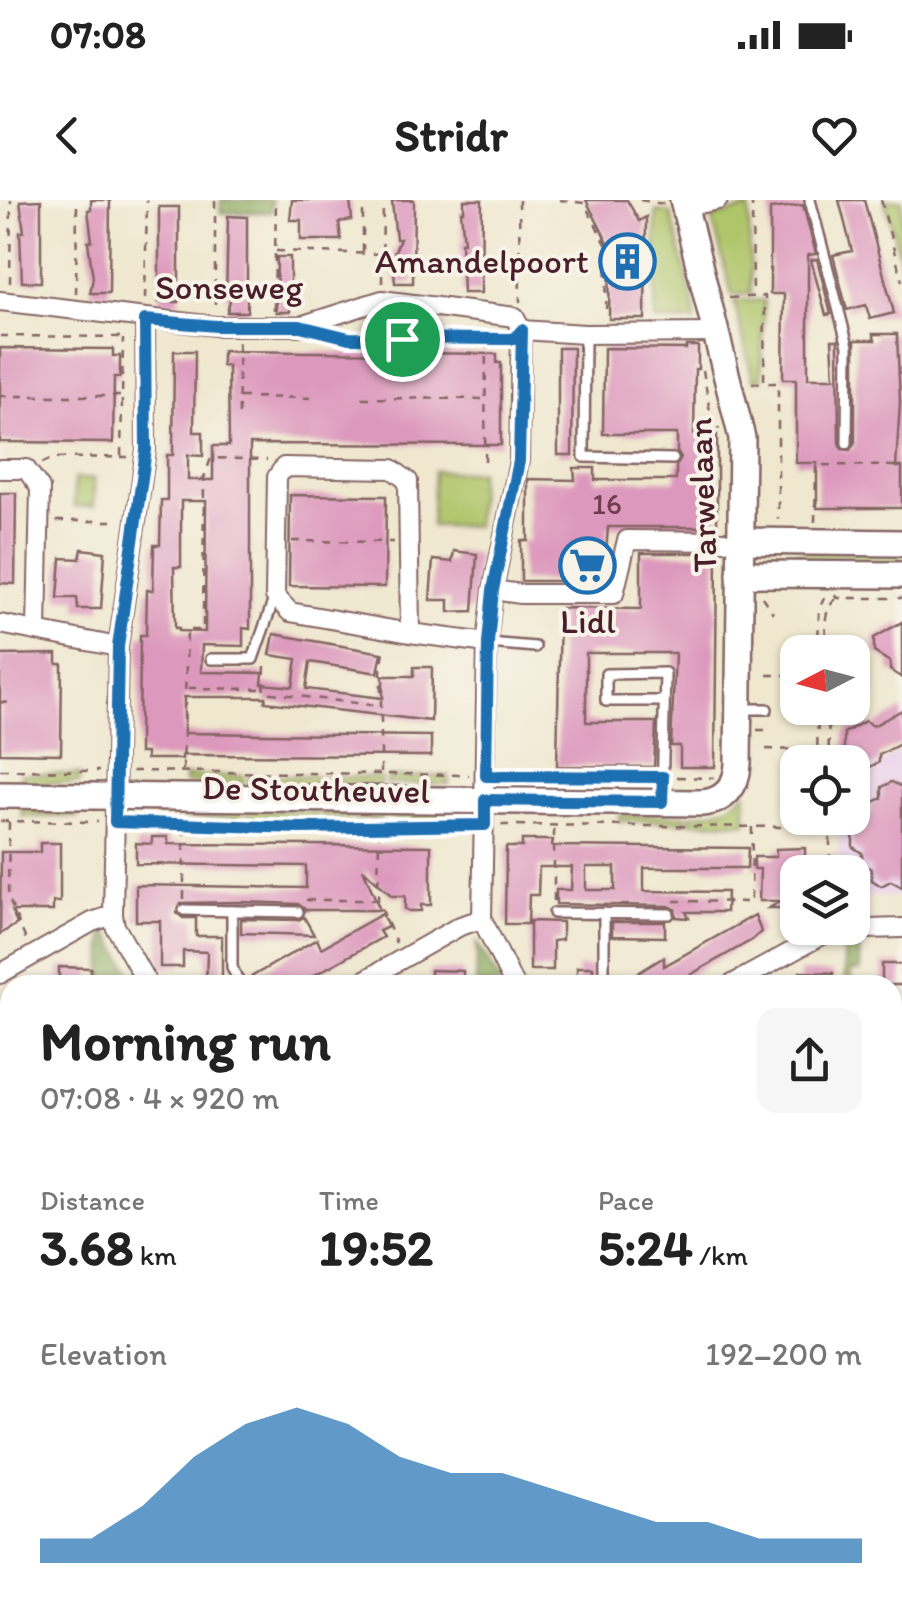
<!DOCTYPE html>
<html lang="en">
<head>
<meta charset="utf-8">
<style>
	:root { --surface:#fff; --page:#f6f6f6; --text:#222; --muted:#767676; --accent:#1f6fb2 }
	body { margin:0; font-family:Itim,sans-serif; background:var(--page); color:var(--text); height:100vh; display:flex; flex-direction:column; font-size:38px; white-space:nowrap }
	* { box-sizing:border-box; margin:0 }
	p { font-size:32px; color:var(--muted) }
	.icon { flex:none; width:55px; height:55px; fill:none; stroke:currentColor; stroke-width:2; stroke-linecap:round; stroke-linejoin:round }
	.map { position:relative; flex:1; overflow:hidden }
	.panel { position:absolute; left:0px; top:775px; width:902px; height:642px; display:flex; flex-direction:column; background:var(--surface); border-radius:30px 30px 0 0; box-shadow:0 2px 8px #0004 }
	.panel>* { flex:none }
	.needle { width:65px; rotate:264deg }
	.tools { position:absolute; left:780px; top:435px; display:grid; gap:20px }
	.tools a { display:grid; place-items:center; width:90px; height:90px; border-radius:20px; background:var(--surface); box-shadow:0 2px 8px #0004; font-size:50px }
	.pin { position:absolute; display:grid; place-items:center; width:85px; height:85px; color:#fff; margin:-42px; border:5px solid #fff; border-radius:50%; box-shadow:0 2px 10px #0007 }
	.round { display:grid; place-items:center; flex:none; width:105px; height:105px; border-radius:20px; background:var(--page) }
	.head { display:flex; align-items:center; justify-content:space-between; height:170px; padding:0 40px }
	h1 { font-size:55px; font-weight:700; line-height:75px }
	.stats { display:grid; grid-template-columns:repeat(3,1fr); gap:15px; height:170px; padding:10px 40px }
	.stats div { display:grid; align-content:center }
	.stats b { font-size:50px; font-weight:700 }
	.stats small { font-size:28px; font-weight:400 }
	.stats p { font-size:28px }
	.chart { height:280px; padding:20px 40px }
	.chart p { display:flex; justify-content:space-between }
	.chart svg { width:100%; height:180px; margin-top:10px; fill:var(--accent); opacity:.7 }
	.status { display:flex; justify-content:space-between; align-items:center; height:70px; padding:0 50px; background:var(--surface); direction:ltr }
	.status svg { height:28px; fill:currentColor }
	header { display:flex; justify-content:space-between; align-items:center; height:130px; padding:0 40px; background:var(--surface); font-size:45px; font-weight:700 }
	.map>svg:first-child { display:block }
	.built { fill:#ead1ec }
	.industrial { fill:#cabfd6 }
	.green { fill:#afc569; stroke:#7c724a; stroke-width:2.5 }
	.forest { fill:#8baa5d; stroke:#6a6444; stroke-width:2.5 }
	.building { fill:#dd99bd; fill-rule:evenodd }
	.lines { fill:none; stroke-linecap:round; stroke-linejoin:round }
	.lane-casing { stroke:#846564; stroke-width:14 }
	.street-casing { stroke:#846564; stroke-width:22 }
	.secondary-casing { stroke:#846564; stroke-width:30 }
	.primary-casing { stroke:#846564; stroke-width:32 }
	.path { stroke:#846564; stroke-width:2.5; stroke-dasharray:8 8; stroke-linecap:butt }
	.lane { stroke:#fff; stroke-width:9 }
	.street { stroke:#fff; stroke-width:18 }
	.secondary { stroke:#fff; stroke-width:25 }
	.primary { stroke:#fff; stroke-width:28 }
	.route-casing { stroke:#fff; stroke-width:20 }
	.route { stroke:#1f6fb2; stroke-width:12 }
	.labels { text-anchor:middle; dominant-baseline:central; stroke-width:8; stroke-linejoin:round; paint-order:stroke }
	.number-label { font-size:30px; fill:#6f3e50 }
	.poi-label { font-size:35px; fill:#4a1f2b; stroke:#f7f3e8; text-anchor:end }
	.street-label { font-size:35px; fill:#4a1f2b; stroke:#f7f3e8 }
</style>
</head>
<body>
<div class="status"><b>07:08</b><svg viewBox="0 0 49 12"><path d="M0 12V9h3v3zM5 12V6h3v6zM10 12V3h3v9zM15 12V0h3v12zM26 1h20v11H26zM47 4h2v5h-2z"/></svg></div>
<header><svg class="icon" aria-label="back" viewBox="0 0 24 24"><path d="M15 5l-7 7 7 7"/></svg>Stridr<svg class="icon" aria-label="heart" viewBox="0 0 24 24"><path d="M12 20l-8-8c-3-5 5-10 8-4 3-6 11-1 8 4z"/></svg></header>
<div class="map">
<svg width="902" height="1417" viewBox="0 0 902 1417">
	<rect width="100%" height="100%" fill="#f7f3e8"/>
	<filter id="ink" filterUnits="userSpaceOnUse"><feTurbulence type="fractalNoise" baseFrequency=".01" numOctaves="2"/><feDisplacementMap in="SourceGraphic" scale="20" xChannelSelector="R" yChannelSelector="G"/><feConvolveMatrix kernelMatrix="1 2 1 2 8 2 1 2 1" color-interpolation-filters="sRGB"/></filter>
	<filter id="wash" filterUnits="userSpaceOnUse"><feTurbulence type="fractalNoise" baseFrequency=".0048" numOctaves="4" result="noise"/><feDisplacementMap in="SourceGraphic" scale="40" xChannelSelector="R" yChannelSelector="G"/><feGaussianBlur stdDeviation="2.25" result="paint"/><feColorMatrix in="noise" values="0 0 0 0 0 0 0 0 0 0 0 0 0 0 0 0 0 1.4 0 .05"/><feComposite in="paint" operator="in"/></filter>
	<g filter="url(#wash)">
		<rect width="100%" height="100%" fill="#efe7ce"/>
		<polygon class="built" points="898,552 902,554 902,696 853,697 852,672 838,672 839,618 852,618 853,572 866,572"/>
		<polygon class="industrial" points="893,1221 902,1223 902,1417 768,1417 768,1408 892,1408"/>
		<g class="green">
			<polygon points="885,0 902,0 902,67"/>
			<polygon points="749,8 751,94 732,95 712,18"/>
			<polygon points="656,11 671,13 694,106 695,121 655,121"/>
			<polygon points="764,100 761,180 753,180 734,101"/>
			<polygon points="434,271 479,272 475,326 431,326"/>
			<polygon points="74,279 94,279 94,306 74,307"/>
			<polygon points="761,352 902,352 902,368 760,364 757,358"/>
			<polygon points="21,574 79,574 79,583 21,582"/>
			<polygon points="185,576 243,576 243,584 185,583"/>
			<rect x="249" y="576" width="67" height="8"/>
			<polygon points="448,576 449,584 387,584 388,577"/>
			<polygon points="321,577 380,577 381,584 321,584"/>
			<path d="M746,591V623L690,622V615C714,612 731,610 746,591Z"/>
			<polygon points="22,609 78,609 78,617 22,616"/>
			<polygon points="184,610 243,610 242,618 184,617"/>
			<polygon points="248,611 315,611 316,619 248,618"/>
			<polygon points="321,611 381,612 381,619 321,618"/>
			<polygon points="393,612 449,612 449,620 393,619"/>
			<polygon points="619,615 686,615 686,622 619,621"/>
			<polygon points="902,885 902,937 893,938 892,894"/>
			<polygon points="10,932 10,982 0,982 0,939"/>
			<polygon points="431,1408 532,1408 568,1415 640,1408 646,1417 450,1417 431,1411"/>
		</g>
		<g class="forest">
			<polygon points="221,0 272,0 271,12 220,13"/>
			<polygon points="108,731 138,785 103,785 104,733"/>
			<polygon points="858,739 861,771 851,771 851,785 845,785 843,740"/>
			<polygon points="477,743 502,785 476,785"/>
			<polygon points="711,1408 771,1408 772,1417 703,1417"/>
		</g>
		<g id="blocks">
			<g class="building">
				<polygon points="41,0 41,82 22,82 20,32 24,32 20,1"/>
				<polygon points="91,0 110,0 109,93 90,93 93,78 88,42 92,41 88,10 91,10"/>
				<polygon points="292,0 350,0 352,20 339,22 341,40 301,40 301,20 290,20"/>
				<polygon points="395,0 414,0 413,83 395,83 393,56 400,39 396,39 392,2"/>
				<polygon points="464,0 482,0 481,93 463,93 461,42 464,42 461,11 464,11"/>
				<polygon points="586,0 627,0 639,21 646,17 645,119 609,119 610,47"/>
				<polygon points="839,0 864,0 894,113 870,119 866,105 847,110 833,55 852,51"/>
				<polygon points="803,5 816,54 808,55 808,178 834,178 832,140 838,140 839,243 842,249 850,250 855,243 855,140 875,140 873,134 897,134 900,202 896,267 902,267 902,308 817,308 817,263 796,263 796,179 783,179 784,94 770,94 770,9"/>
				<rect x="159" y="7" width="20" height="95"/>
				<polygon points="228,16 247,17 247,112 227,112 231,97 226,97"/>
				<polygon points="277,57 290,57 290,112 276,112"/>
				<polygon points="817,59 831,114 826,115 811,60"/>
				<polygon points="686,146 698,146 698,169 695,169 694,235 717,235 717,327 608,327 604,381 521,381 521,341 528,341 528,279 575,280 574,268 595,268 595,280 676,280 676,266 681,258 677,252 677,234 603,234 604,148 686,149"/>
				<polygon points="0,148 113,149 113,156 120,156 120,177 114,177 113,243 0,242"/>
				<polygon points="558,148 573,148 572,255 558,255"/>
				<path d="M174,151H195L194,232H203V256L188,255V280H213V246H229L228,166H222V151L497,154V163H501V245L250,244V429L243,428V446L202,445L201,472L263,473L262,484L293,487L297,459L270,455L274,434L382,453L378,473L310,462L306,489L383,498V476H414V467H432L431,521L265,502L266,497H184V533L431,536V556L182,555V559H146V553H139L140,435H146L147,390H153L154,345H160L161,300H167V255H173ZM181,301H206L205,432L179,431V428H175L174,367H181Z"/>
				<polygon points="0,293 16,293 15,384 0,383"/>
				<polygon points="290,295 386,296 385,387 289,386"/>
				<polygon points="82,349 105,352 101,409 78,409 77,398 58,398 61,358 80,359"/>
				<polygon points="454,351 477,354 473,411 449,412 449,400 430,400 433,360 452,362"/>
				<polygon points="641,353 717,353 715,567 680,567 680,546 671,546 675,453 586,453 586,522 656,522 654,567 557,566 560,408 641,409"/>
				<polygon points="902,422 902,478 890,470 890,462 874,452 874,438"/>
				<polygon points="57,454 57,464 62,464 61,554 0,553 0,455"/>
				<polygon points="902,510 902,543 879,555 879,562 868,568 844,554 844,533 865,521 873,526"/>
				<polygon points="892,582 902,587 902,687 891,681 881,686 872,680 871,669 862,664 862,653 853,647 853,636 845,631 845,620 863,620 872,614 872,603 882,598 882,587"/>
				<polygon points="152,637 168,637 168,644 431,646 431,705 421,705 421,711 409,711 405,709 405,696 392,696 363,669 380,710 306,710 298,704 241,702 181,703 177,713 183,718 196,718 196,736 222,736 222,784 206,784 207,752 183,751 183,767 160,767 160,721 136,721 136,685 306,688 306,666 136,664 136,643 152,644"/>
				<path d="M522,640H553L552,646L748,648L747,668H644V691L727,692L726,712H686L689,718L676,717L675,709L669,706L556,704V690H571L572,667H539L538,695H529L528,724H505L506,647H522ZM586,667H615V690H586Z"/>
				<polygon points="40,643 60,643 60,702 53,702 53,711 12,711 17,724 0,734 1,652 40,652"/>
				<polygon points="805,648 805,672 798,672 798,708 769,708 781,701 759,701 760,669 754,669 754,657 776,657 776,649"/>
				<polygon points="382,714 388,727 379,731 383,737 296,785 255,785 251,777 317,739 321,748"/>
				<polygon points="755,715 761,732 752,740 672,785 619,785 664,757 664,766"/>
				<polygon points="304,717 314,735 241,733 241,719 298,720"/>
				<polygon points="530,721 562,722 562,740 553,741 553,770 530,770"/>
				<polygon points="612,722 665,722 665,737 612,736"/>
				<rect x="882" y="764" width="20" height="21"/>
				<polygon points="59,767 91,768 91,785 59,785"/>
				<rect x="577" y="767" width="16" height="18"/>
				<polygon points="430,770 463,771 463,785 430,785"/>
				<polygon points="800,772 833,773 833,785 800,785"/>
			</g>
		</g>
	</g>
	<g filter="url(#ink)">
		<use href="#blocks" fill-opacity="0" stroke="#846564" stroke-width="2.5"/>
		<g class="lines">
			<defs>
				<g id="lane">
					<polyline points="810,0 848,146 847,243"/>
					<polyline points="585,134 584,257 673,259"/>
					<polyline points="488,443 535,447"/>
					<polyline points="211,459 253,459 275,396"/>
					<polyline points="739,509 767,509"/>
					<polyline points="662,599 665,473 606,474 606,501 664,501"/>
					<polyline points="184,710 298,712"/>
					<polyline points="232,711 232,767 240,785"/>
					<polyline points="554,713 669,714"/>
					<polyline points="604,713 604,775 610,785"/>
					<polyline points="892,1142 902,1140"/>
					<polyline points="785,1408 786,1417"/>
				</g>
				<g id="street">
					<polyline points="685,7 718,0"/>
					<polyline points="0,101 215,126 300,126 382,100 515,117 521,130 519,261 493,390 487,443 482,719 514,785"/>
					<polyline points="145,120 146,250 118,447 113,715 115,726 148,785"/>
					<polyline points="521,130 585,134 718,133"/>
					<polyline points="0,269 26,269 40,288 37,430"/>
					<polyline points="493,390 521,394 614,394 627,340 724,341"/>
					<polyline points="0,424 118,447"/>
					<polyline points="410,433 290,412 275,396 277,277 284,267 392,269 408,281 410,433 487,443"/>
					<polyline points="0,774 92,722 113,715"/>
					<polyline points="356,785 460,726 482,719"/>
					<polyline points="731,785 831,730 902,728"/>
					<polyline points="0,1211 10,1211"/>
					<polyline points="136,1408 137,1417"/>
					<polyline points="195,1417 252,1408"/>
					<polyline points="689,1417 698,1408"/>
				</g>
				<g id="secondary">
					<polyline points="741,341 902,343"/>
					<polyline points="740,374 902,375"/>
					<path d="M0,595L702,603C725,601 737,586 738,564L742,238L683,0"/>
				</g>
				<g id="primary">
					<polyline points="892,1009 902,1008"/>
					<polyline points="0,1056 10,1056"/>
					<polyline points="892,1065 902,1065"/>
					<polyline points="0,1102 10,1102"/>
					<polyline points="892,1109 902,1109"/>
					<polyline points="892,1186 902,1187"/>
				</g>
			</defs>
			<use href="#lane" class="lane-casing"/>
			<use href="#street" class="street-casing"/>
			<use href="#secondary" class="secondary-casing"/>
			<use href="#primary" class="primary-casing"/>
			<g class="path">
				<polyline points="215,0 215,110"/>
				<polyline points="519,0 520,102"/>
				<polyline points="560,0 584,3 607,46 606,117"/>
				<polyline points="640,0 664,4"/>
				<polyline points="752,0 753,95"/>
				<polyline points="881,0 902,81"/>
				<polyline points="276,51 383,54"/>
				<polyline points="363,52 363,0"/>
				<polyline points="10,83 11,0"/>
				<polyline points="382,83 383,0"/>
				<polyline points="76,94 77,0"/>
				<polyline points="729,98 765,96 764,182"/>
				<polyline points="145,99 147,0"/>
				<polyline points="274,110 276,0"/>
				<polyline points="331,134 349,138 502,139"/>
				<polyline points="0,136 128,137"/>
				<polyline points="238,142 239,221"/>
				<polyline points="703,170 713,229 720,228"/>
				<polyline points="752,183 778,183 778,319"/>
				<polyline points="0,196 122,196"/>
				<polyline points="239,197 316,198"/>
				<polyline points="362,198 485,199"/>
				<polyline points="121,256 123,139"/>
				<polyline points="485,261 486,142"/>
				<polyline points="42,263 54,258 128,257"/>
				<polyline points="56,321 118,321"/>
				<polyline points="815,322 816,265 902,266"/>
				<polyline points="292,341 394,342"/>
				<polyline points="835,395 838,398 902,398"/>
				<polyline points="762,397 773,413"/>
				<polyline points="818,452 819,409 826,394"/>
				<path d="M827,452C826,434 821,411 836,399"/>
				<polyline points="265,466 264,492 380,506"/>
				<polyline points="767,475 798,475"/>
				<polyline points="188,488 264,489"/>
				<polyline points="0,502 10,503"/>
				<polyline points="828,508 829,562"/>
				<polyline points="757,530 767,530"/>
				<polyline points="766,549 803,550"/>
				<polyline points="817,562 818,508"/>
				<polyline points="0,570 99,571"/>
				<polyline points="183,570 187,430 203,430 204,278 211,258 267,260"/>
				<polyline points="132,571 469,575"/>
				<polyline points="381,572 381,470 385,445"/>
				<polyline points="502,577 649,577"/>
				<polyline points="677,577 714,578"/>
				<polyline points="807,618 830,634 830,672"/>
				<polyline points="830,618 830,631"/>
				<polyline points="0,621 98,622"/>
				<polyline points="9,622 8,697 26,740"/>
				<polyline points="131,622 301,628 468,625"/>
				<polyline points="501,625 795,627 803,625 812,618"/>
				<polyline points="379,629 378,700 396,743"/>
				<polyline points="184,699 184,622"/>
				<polyline points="306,700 377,700"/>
				<polyline points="554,701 554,629"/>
				<polyline points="674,701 751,702 752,627"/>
				<polyline points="892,942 902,941"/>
				<polyline points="892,979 902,977"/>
				<polyline points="0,1015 10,1014"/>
				<polyline points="0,1135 10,1135"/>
				<polyline points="892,1212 902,1213"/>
				<polyline points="892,1383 902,1381"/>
				<polyline points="400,1408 424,1417"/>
			</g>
			<use href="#lane" class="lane"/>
			<use href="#street" class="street"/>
			<use href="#secondary" class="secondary"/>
			<use href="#primary" class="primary"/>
		</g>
	</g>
	<g class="lines" filter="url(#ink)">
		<defs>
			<polygon id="route" points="145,120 216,126 300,126 349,138 514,139 522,130 519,261 493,390 488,443 486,576 663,577 662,602 485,600 485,625 301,628 115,622 118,447 146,250"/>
		</defs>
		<use href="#route" class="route-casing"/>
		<use href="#route" class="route"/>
	</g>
	<defs>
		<symbol id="building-ring" viewBox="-11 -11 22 22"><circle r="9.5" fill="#f7f3e8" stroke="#1f6fb2" stroke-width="1.5"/><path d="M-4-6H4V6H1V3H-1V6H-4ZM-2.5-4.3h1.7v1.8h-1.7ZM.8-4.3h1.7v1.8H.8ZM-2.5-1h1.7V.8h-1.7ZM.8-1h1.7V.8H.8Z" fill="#1f6fb2"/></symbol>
		<symbol id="supermarket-ring" viewBox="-11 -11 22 22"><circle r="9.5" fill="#f7f3e8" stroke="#1f6fb2" stroke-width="1.5"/><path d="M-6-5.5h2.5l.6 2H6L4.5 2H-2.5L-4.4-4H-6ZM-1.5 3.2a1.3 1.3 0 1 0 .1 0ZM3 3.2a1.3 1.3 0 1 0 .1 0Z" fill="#1f6fb2"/></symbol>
	</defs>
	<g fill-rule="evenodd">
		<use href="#building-ring" x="596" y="30" width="63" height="63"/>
		<use href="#supermarket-ring" x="556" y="334" width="63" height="63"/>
	</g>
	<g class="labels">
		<g class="number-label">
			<text x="607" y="303">16</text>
		</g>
		<g class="poi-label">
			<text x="589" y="61">Amandelpoort</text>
			<text x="588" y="421" text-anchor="middle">Lidl</text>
		</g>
		<g class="street-label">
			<text x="229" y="87">Sonseweg</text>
			<text transform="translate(702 295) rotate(-92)">Tarwelaan</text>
			<text transform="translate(316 589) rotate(1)">De Stoutheuvel</text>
		</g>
	</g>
</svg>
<div class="tools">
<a><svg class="needle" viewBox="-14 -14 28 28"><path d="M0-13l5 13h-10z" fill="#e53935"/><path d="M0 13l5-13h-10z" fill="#767676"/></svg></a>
<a><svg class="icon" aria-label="locate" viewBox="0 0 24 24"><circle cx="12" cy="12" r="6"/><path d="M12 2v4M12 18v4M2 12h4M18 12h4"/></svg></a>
<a><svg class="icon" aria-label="layers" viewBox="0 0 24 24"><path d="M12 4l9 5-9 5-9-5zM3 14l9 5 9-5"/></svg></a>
</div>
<div class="pin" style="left:402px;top:139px;background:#1e9e55"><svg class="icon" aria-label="arrive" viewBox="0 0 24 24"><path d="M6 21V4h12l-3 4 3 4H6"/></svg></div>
<section class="panel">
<div class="head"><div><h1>Morning run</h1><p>07:08 · 4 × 920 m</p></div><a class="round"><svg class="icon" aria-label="share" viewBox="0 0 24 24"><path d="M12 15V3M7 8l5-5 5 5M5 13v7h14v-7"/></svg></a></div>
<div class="stats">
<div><p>Distance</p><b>3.68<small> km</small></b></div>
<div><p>Time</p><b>19:52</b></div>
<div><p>Pace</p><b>5:24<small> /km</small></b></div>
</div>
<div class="chart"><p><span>Elevation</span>192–200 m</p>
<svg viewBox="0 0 160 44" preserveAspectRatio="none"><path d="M0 44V38L10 38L20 30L30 18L40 10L50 6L60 10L70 18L80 22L90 22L100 26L110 30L120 34L130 34L140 38L150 38L160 38V44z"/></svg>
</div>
</section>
</div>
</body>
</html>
